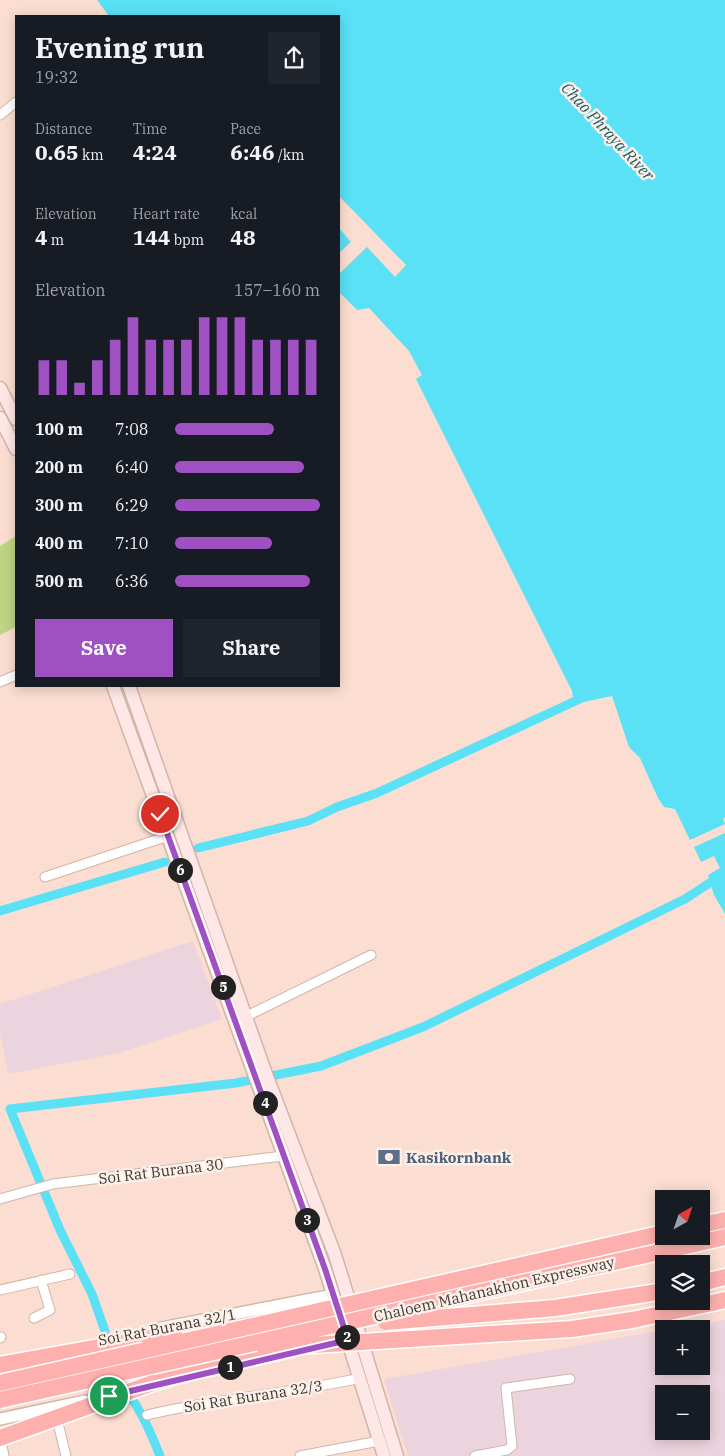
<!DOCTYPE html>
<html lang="en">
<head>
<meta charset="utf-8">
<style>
	:root { --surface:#171b24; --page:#20242c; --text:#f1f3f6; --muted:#9ea1a6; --accent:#9f51c3 }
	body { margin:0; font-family:"IBM Plex Serif",serif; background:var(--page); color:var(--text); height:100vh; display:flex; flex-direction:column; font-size:19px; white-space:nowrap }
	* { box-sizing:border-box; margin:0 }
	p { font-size:16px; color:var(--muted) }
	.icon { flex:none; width:28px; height:28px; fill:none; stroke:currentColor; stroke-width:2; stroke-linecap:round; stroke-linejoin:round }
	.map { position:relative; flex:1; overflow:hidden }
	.panel { position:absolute; left:15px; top:15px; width:325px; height:672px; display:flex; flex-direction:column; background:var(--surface); border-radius:0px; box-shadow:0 2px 12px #0003 }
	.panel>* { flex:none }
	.needle { width:32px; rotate:40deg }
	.fabs { position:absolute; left:655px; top:1190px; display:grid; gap:10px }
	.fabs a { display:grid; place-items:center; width:55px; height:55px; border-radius:0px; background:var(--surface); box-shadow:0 2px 12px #0003; font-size:25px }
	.pin { position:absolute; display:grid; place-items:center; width:42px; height:42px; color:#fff; margin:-21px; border:2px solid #fff; border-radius:50%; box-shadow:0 1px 5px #0007 }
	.km { position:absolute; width:25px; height:25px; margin:-12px; border-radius:50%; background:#222; color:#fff; font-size:14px; line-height:25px; text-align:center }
	.round { display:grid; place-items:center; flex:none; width:52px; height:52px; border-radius:0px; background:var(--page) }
	.headline { display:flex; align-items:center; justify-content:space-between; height:85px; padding:0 20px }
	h1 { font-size:28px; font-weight:800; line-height:38px }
	.figures { display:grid; grid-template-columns:repeat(3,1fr); gap:8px; height:85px; padding:5px 20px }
	.figures div { display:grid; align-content:center }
	.figures b { font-size:21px; font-weight:800 }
	.figures small { font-size:14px; font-weight:400 }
	.figures p { font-size:14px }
	.chart { height:140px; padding:10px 20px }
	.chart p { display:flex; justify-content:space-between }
	.chart svg { width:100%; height:90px; margin-top:5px; stroke:var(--accent); stroke-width:6 }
	.primary-button { display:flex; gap:10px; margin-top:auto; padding:10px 20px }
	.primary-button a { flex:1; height:58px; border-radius:0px; background:var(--accent); color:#fff; font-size:20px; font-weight:800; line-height:58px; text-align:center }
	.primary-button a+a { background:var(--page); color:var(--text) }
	ul { padding:0 20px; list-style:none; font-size:16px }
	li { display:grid; grid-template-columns:80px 60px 1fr; align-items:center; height:38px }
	li i { height:12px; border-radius:6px; background:var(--accent) }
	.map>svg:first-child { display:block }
	.industrial { fill:#ecd4de; fill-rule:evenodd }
	.green { fill:#bed584 }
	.water { fill:#5ae1f6 }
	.pier { fill:#fbded1 }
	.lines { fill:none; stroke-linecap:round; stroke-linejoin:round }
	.canal { stroke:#5ae1f6; stroke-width:9 }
	.minor-casing { stroke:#d0b5a8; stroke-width:11 }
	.tertiary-casing { stroke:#d0b5a8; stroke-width:14 }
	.secondary-casing { stroke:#d0b5a8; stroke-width:15 }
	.motorway-casing { stroke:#fff; stroke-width:19 }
	.minor { stroke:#fff; stroke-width:9 }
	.tertiary { stroke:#fff; stroke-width:11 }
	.secondary { stroke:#ffe7e7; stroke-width:12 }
	.motorway { stroke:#feb0ae; stroke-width:16 }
	.motorway-bridge-casing { stroke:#fff; stroke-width:19; stroke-linecap:butt }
	.motorway-bridge { stroke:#feb0ae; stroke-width:16 }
	.route-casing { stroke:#fff; stroke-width:10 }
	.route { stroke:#9f51c3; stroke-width:6 }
	.labels { text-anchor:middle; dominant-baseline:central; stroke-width:5; stroke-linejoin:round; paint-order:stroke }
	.service-label { font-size:15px; font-weight:bold; fill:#4e5e75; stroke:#fbf0ea; text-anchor:start }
	.street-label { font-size:15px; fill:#413631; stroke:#fbf0ea }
	.water-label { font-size:16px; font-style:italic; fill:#1e5760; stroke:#fbf0ea }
</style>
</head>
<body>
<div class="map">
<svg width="725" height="1456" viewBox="0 0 725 1456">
	<rect width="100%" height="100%" fill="#fbded1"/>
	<g class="industrial">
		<polygon points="193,941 222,1019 119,1053 8,1074 0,1032 0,1004"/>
		<path d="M725,1320V1456H408L384,1379L664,1330V1366H701V1329H673ZM664,1394H701V1431H664Z"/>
	</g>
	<polygon class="green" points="16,536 16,627 0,635 0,546"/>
	<g class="water">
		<polygon points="97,0 725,0 725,817 723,819 725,824 690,840 675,809 664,807 658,798 640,758 629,747 612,696 574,704 572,691 416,379 422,375 409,351 369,308 357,310 339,292 339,16 109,16"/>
		<polygon points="725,833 725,914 714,895 708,875 720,868 714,856 701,862 694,847"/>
	</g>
	<polygon class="pier" points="339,196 406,265 395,277 367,247 339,274 339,253 351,242 339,228"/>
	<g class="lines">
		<g class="canal">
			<polyline points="198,848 308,821 337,807 377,793 584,697"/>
			<polyline points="0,911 165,862"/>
			<polyline points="105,1331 92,1294 60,1230 10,1109 236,1083 321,1066 423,1027 685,899 725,873"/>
			<path d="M132,1399C143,1415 153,1438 160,1456"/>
		</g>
		<defs>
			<g id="minor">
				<polyline points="0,115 16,102"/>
				<polyline points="0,682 16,675"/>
				<polyline points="45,877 168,836"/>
				<polyline points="247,1016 371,955"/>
				<polyline points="0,1199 53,1184 283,1156"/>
				<polyline points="0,1290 70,1274"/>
				<polyline points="34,1318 50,1310 41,1280"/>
				<polyline points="0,1338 1,1337"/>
				<polyline points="56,1415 66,1456"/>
				<path d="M147,1415C217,1398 290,1394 360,1378"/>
				<polyline points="0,1435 4,1456"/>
				<polyline points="300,1456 379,1441"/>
				<polyline points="475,1456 507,1450 512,1446 506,1388 570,1379"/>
			</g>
			<g id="tertiary">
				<polyline points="161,1328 333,1295"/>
				<polyline points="0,1419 85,1401"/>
			</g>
			<g id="secondary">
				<polyline points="0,388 16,419"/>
				<polyline points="0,418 16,449"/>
				<polyline points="113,686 325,1269 384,1456"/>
				<polyline points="129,686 266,1074 335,1255 397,1456"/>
			</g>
			<g id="motorway">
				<polyline points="701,1225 725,1220"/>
				<polyline points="699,1243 725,1237"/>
				<polyline points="701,1283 725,1277"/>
				<polyline points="712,1303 725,1300"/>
				<polyline points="0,1365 149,1338"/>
				<polyline points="153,1383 221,1362 279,1348"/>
			</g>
		</defs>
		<use href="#minor" class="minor-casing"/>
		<use href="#tertiary" class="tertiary-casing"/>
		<use href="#secondary" class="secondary-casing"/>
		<use href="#motorway" class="motorway-casing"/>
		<use href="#minor" class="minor"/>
		<use href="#tertiary" class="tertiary"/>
		<use href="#secondary" class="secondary"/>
		<use href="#motorway" class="motorway"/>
		<defs>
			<g id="motorway-bridge">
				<polyline points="386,1322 555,1308 664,1291"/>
				<polyline points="149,1338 174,1333"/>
				<polyline points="265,1348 572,1329 632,1320 712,1303"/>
				<polyline points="0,1383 664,1233"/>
				<polyline points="0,1400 699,1243"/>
				<polyline points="0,1438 153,1383"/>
			</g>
		</defs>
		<use href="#motorway-bridge" class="motorway-bridge-casing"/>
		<use href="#motorway-bridge" class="motorway-bridge"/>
	</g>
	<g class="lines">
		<defs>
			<polyline id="route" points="109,1396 348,1340 325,1269 160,814"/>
		</defs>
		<use href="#route" class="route-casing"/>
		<use href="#route" class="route"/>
	</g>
	<defs>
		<symbol id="bank-bare" viewBox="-9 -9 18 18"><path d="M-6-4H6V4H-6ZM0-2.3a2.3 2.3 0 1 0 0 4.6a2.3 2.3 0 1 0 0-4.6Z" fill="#5c6f8a" stroke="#fbf0ea" stroke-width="2.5" paint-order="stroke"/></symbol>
	</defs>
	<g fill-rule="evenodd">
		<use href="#bank-bare" x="373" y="1141" width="32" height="32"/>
	</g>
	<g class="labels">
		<g class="service-label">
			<text x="406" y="1157">Kasikornbank</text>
		</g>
		<g class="street-label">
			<text transform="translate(161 1171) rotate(-7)">Soi Rat Burana 30</text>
			<text transform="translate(494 1289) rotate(-13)">Chaloem Mahanakhon Expressway</text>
			<text transform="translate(167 1327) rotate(-11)">Soi Rat Burana 32/1</text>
			<text transform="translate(253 1396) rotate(-9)">Soi Rat Burana 32/3</text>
		</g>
		<g class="water-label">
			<text transform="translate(608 131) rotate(47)">Chao Phraya River</text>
		</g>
	</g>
</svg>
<div class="fabs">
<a><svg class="needle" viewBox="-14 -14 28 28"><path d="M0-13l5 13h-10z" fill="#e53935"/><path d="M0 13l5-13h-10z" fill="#9ea1a6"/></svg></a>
<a><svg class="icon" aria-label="layers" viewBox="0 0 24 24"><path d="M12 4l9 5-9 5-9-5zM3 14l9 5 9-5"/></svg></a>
<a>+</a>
<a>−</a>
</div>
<div class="pin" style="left:109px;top:1396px;background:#1e9e55"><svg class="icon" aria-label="arrive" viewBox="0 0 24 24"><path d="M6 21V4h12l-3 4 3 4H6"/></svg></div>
<div class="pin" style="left:160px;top:814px;background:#d93025"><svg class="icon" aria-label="check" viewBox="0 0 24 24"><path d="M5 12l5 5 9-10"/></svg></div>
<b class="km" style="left:230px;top:1367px">1</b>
<b class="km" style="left:347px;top:1337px">2</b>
<b class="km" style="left:307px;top:1220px">3</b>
<b class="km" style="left:265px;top:1103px">4</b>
<b class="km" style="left:223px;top:987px">5</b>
<b class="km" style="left:180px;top:870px">6</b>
<section class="panel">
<div class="headline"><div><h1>Evening run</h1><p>19:32</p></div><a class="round"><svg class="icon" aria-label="share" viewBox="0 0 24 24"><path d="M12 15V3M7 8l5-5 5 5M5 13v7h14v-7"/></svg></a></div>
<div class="figures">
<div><p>Distance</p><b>0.65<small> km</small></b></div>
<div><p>Time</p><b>4:24</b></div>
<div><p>Pace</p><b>6:46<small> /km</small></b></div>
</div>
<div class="figures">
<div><p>Elevation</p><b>4<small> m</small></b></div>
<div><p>Heart rate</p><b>144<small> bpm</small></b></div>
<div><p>kcal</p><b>48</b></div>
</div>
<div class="chart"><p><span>Elevation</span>157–160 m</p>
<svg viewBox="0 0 160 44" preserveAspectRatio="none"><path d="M5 44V27M15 44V27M25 44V38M35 44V27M45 44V17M55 44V6M65 44V17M75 44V17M85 44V17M95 44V6M105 44V6M115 44V6M125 44V17M135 44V17M145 44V17M155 44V17"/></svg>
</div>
<ul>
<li><b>100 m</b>7:08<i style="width:68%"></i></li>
<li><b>200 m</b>6:40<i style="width:89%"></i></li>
<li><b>300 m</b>6:29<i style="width:100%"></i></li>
<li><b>400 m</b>7:10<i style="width:67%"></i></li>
<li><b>500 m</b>6:36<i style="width:93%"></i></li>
</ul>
<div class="primary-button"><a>Save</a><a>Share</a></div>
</section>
</div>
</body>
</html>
